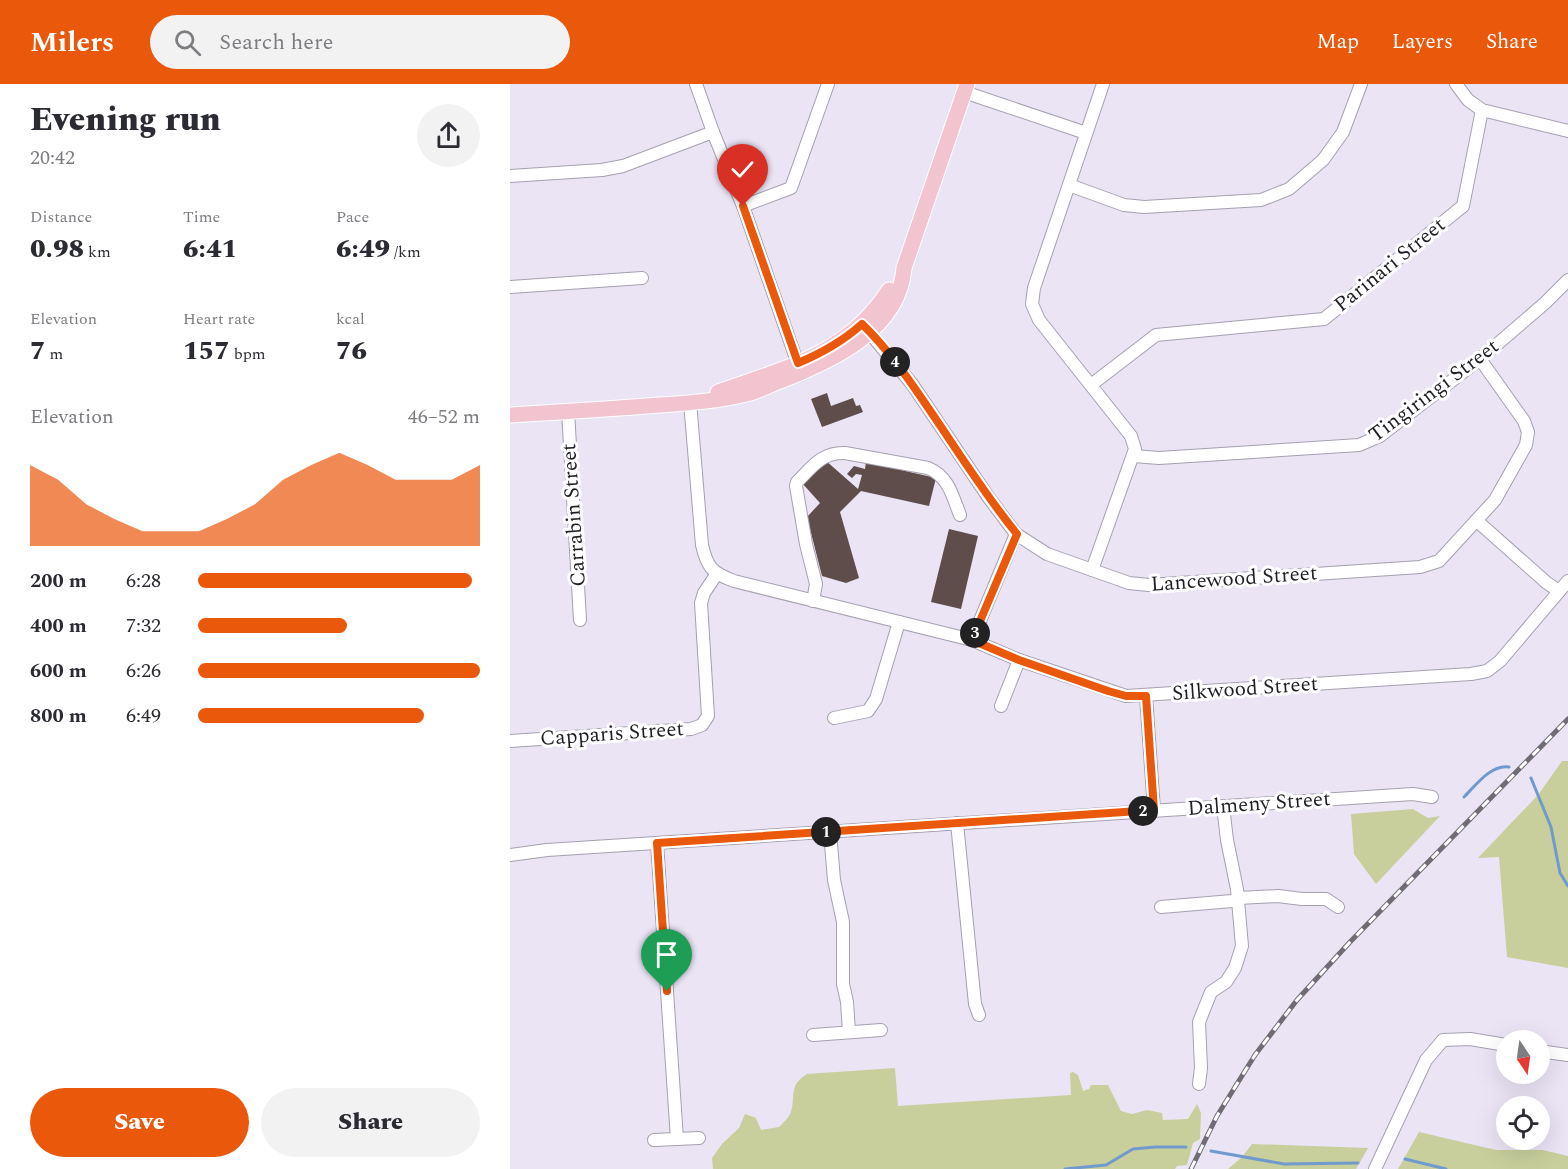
<!DOCTYPE html>
<html lang="en">
<head>
<meta charset="utf-8">
<style>
	:root { --surface:#fff; --page:#f2f2f3; --text:#2b2b33; --muted:#7c7c81; --accent:#ea580c }
	body { margin:0; font-family:Spectral,serif; background:var(--page); color:var(--text); height:100vh; display:flex; flex-direction:column; font-size:22px; white-space:nowrap }
	* { box-sizing:border-box; margin:0 }
	p { font-size:20px; color:var(--muted) }
	.icon { flex:none; width:33px; height:33px; fill:none; stroke:currentColor; stroke-width:2; stroke-linecap:round; stroke-linejoin:round }
	.map { position:relative; flex:1; overflow:hidden }
	.drawer { display:flex; flex-direction:column; background:var(--surface); width:510px }
	.drawer>* { flex:none }
	.needle { width:39px; rotate:167deg }
	.controls { position:absolute; left:986px; top:946px; display:grid; gap:12px }
	.controls a { display:grid; place-items:center; width:54px; height:54px; border-radius:50%; background:var(--surface); box-shadow:0 6px 24px #0002; font-size:30px }
	.pin { position:absolute; display:grid; place-items:center; width:51px; height:51px; color:#fff; margin:-62px -26px; border-radius:50% 50% 50% 0; rotate:-45deg; box-shadow:0 0 6px #0007 }
	.pin .icon { rotate:45deg }
	.km { position:absolute; width:30px; height:30px; margin:-15px; border-radius:50%; background:#222; color:#fff; font-size:16px; line-height:30px; text-align:center }
	.round { display:grid; place-items:center; flex:none; width:63px; height:63px; border-radius:32px; background:var(--page) }
	.overview { display:flex; align-items:center; justify-content:space-between; height:102px; padding:0 30px }
	h1 { font-size:33px; font-weight:800; line-height:45px }
	.stats { display:grid; grid-template-columns:repeat(3,1fr); gap:9px; height:102px; padding:6px 30px }
	.stats div { display:grid; align-content:center }
	.stats b { font-size:26px; font-weight:800 }
	.stats small { font-size:16px; font-weight:400 }
	.stats p { font-size:16px }
	.chart { height:168px; padding:12px 30px }
	.chart p { display:flex; justify-content:space-between }
	.chart svg { width:100%; height:108px; margin-top:6px; fill:var(--accent); opacity:.7 }
	.button { display:flex; gap:12px; margin-top:auto; padding:12px 30px }
	.button a { flex:1; height:69px; border-radius:36px; background:var(--accent); color:#fff; font-size:24px; font-weight:800; line-height:69px; text-align:center }
	.button a+a { background:var(--page); color:var(--text) }
	ul { padding:0 30px; list-style:none; font-size:20px }
	li { display:grid; grid-template-columns:96px 72px 1fr; align-items:center; height:45px }
	li i { height:15px; border-radius:8px; background:var(--accent) }
	header { display:flex; align-items:center; gap:36px; box-sizing:border-box; height:84px; padding:0 30px; background:var(--accent); color:#fff }
	header strong { font-size:28px }
	nav { display:flex; gap:33px; margin-inline-start:auto; font-size:21px }
	.search { width:420px; height:54px; background:var(--page); display:flex; align-items:center; gap:15px; box-sizing:border-box; padding:0 21px; border-radius:33px; color:var(--muted); font-size:22px }
	main { display:flex; flex:1; min-height:0 }
	.map>svg:first-child { display:block }
	.green { fill:#c8cf9c }
	.lines { fill:none; stroke-linecap:round; stroke-linejoin:round }
	.stream { stroke:#709acd; stroke-width:3 }
	.building { fill:#5e4d4b }
	.minor-casing { stroke:#a5a0b0; stroke-width:14 }
	.major-casing { stroke:#fff; stroke-width:17 }
	.minor { stroke:#fff; stroke-width:12 }
	.major { stroke:#f1c4d0; stroke-width:15 }
	.rail-casing { stroke:#6f6c76; stroke-width:5 }
	.rail { stroke:#fff; stroke-width:3; stroke-dasharray:9; stroke-linecap:butt }
	.route-casing { stroke:#fff; stroke-width:12 }
	.route { stroke:#ea580c; stroke-width:8 }
	.labels { text-anchor:middle; dominant-baseline:central; stroke-width:6; stroke-linejoin:round; paint-order:stroke }
	.street-label { font-size:21px; fill:#201f25; stroke:#fff }
</style>
</head>
<body>
<header>
<strong>Milers</strong>
<div class="search"><svg class="icon" aria-label="search" viewBox="0 0 24 24"><circle cx="10" cy="10" r="6"/><path d="M15 15l6 6"/></svg>Search here</div>
<nav><a>Map</a><a>Layers</a><a>Share</a></nav>
</header>
<main>
<section class="drawer">
<div class="overview"><div><h1>Evening run</h1><p>20:42</p></div><a class="round"><svg class="icon" aria-label="share" viewBox="0 0 24 24"><path d="M12 15V3M7 8l5-5 5 5M5 13v7h14v-7"/></svg></a></div>
<div class="stats">
<div><p>Distance</p><b>0.98<small> km</small></b></div>
<div><p>Time</p><b>6:41</b></div>
<div><p>Pace</p><b>6:49<small> /km</small></b></div>
</div>
<div class="stats">
<div><p>Elevation</p><b>7<small> m</small></b></div>
<div><p>Heart rate</p><b>157<small> bpm</small></b></div>
<div><p>kcal</p><b>76</b></div>
</div>
<div class="chart"><p><span>Elevation</span>46–52 m</p>
<svg viewBox="0 0 160 44" preserveAspectRatio="none"><path d="M0 44V11L10 17L20 27L30 33L40 38L50 38L60 38L70 33L80 27L90 17L100 11L110 6L120 11L130 17L140 17L150 17L160 11V44z"/></svg>
</div>
<ul>
<li><b>200 m</b>6:28<i style="width:97%"></i></li>
<li><b>400 m</b>7:32<i style="width:53%"></i></li>
<li><b>600 m</b>6:26<i style="width:100%"></i></li>
<li><b>800 m</b>6:49<i style="width:80%"></i></li>
</ul>
<div class="button"><a>Save</a><a>Share</a></div>
</section>
<div class="map">
<svg width="1058" height="1085" viewBox="0 0 1058 1085">
	<rect width="100%" height="100%" fill="#eae4f5"/>
	<g class="green">
		<polygon points="1052,677 1058,677 1058,884 997,873 989,773 968,774 1028,711"/>
		<polygon points="903,725 918,734 930,732 866,800 844,770 841,730"/>
		<path d="M385,984L388,1022L561,1011L560,989L563,988L568,991L573,1007L579,1005L581,1001H598L611,1027L622,1030L637,1026L652,1029L653,1036L678,1035L687,1020L691,1029L690,1055L683,1059L677,1081L667,1082L665,1085H203L202,1074L212,1060L229,1044L235,1030L246,1034L251,1046L269,1043C273,1039 279,1033 281,1028C286,1010 278,1002 297,990Z"/>
		<polygon points="909,1048 986,1066 1033,1066 1058,1072 1058,1085 888,1085"/>
		<polygon points="742,1060 858,1064 846,1085 718,1085 732,1073"/>
	</g>
	<g class="lines">
		<g class="stream">
			<polyline points="1021,694 1041,743 1050,789 1058,802"/>
			<path d="M954,713C965,702 981,680 999,683"/>
			<polyline points="701,1067 774,1080 848,1079"/>
			<polyline points="895,1075 936,1085"/>
			<polyline points="555,1085 596,1081 623,1065 645,1063 676,1063"/>
		</g>
	</g>
	<g class="building">
		<polygon points="317,309 321,322 343,314 346,322 350,321 353,328 312,343 301,315"/>
		<polygon points="315,376 348,405 352,391 346,390 342,394 337,390 344,382 355,385 356,378 426,394 419,422 351,407 330,428 349,494 336,499 312,492 297,433 310,419 292,399"/>
		<polygon points="439,445 468,452 451,525 421,518"/>
	</g>
	<g class="lines">
		<defs>
			<g id="minor">
				<polyline points="186,0 203,48 233,122 290,286"/>
				<polyline points="946,0 958,16 972,26 1058,47"/>
				<polyline points="454,8 576,49"/>
				<polyline points="0,92 92,86 113,82 203,48"/>
				<polyline points="559,101 614,121 634,123 751,116 779,105 813,76 833,48 851,0"/>
				<polyline points="233,122 281,104 318,0"/>
				<polyline points="0,203 132,194"/>
				<polyline points="355,243 402,300 479,414 506,450 537,470 619,499 639,501 910,483 929,477 985,416 1016,361 1018,348 1014,337 970,275"/>
				<polyline points="581,301 646,251 814,235 953,122 972,26"/>
				<path d="M180,318L192,461C197,483 202,489 224,497L462,556L509,576L616,612L961,590L977,587L990,577L1058,497"/>
				<polyline points="58,327 70,536"/>
				<polyline points="624,372 649,374 849,361 870,352 970,275 1035,219 1058,196"/>
				<polyline points="967,437 1037,499 1049,507"/>
				<polyline points="582,486 625,365 621,352 529,236 522,220 524,204 593,0"/>
				<path d="M303,517L306,500L296,460L286,402L287,398C302,383 312,368 335,369L418,384C439,393 442,411 450,431"/>
				<polyline points="462,556 506,450"/>
				<polyline points="636,612 644,726"/>
				<polyline points="491,622 509,576"/>
				<polyline points="324,634 358,627 366,615 389,538"/>
				<polyline points="0,657 181,645 192,641 198,632 191,519 194,509 206,491"/>
				<polyline points="447,739 465,920 469,931"/>
				<polyline points="320,748 324,796 333,838 333,900 337,918 339,948"/>
				<polyline points="147,759 167,1055"/>
				<polyline points="0,771 37,766 903,710 922,713"/>
				<polyline points="651,823 722,817 728,814 768,812 792,815 816,815 828,823"/>
				<polyline points="303,951 371,946"/>
				<polyline points="1029,967 1058,971"/>
				<polyline points="689,1000 691,984 689,938 701,908 716,898 725,884 732,862 727,805 717,756 713,722"/>
				<polyline points="144,1056 189,1054"/>
				<polyline points="865,1085 916,976 933,956 960,955 996,961"/>
			</g>
			<g id="major">
				<path d="M208,308C276,284 338,270 379,206"/>
				<path d="M0,331C50,328 100,325 150,321C179,319 208,317 236,310C247,308 259,301 270,297C321,277 389,247 394,184L457,0"/>
			</g>
		</defs>
		<use href="#minor" class="minor-casing"/>
		<use href="#major" class="major-casing"/>
		<use href="#minor" class="minor"/>
		<use href="#major" class="major"/>
		<defs>
			<polyline id="rail" points="681,1085 707,1032 745,971 787,916 840,858 1058,635"/>
		</defs>
		<use href="#rail" class="rail-casing"/>
		<use href="#rail" class="rail"/>
	</g>
	<g class="lines">
		<defs>
			<path id="route" d="M157,907L147,759L644,726L636,612H616L598,607L509,576L462,556L507,450C475,411 449,369 421,328C400,297 379,266 352,240C332,258 312,269 288,279L233,122"/>
		</defs>
		<use href="#route" class="route-casing"/>
		<use href="#route" class="route"/>
	</g>
	<g class="labels">
		<g class="street-label">
			<text transform="translate(880 181) rotate(-39)">Parinari Street</text>
			<text transform="translate(924 307) rotate(-37)">Tingiringi Street</text>
			<text transform="translate(64 431) rotate(-94)">Carrabin Street</text>
			<text transform="translate(724 495) rotate(-4)">Lancewood Street</text>
			<text transform="translate(735 605) rotate(-4)">Silkwood Street</text>
			<text transform="translate(102 650) rotate(-4)">Capparis Street</text>
			<text transform="translate(749 720) rotate(-4)">Dalmeny Street</text>
		</g>
	</g>
</svg>
<div class="controls">
<a><svg class="needle" viewBox="-14 -14 28 28"><path d="M0-13l5 13h-10z" fill="#e53935"/><path d="M0 13l5-13h-10z" fill="#7c7c81"/></svg></a>
<a><svg class="icon" aria-label="locate" viewBox="0 0 24 24"><circle cx="12" cy="12" r="6"/><path d="M12 2v4M12 18v4M2 12h4M18 12h4"/></svg></a>
</div>
<div class="pin" style="left:157px;top:907px;background:#1e9e55"><svg class="icon" aria-label="arrive" viewBox="0 0 24 24"><path d="M6 21V4h12l-3 4 3 4H6"/></svg></div>
<div class="pin" style="left:233px;top:122px;background:#d93025"><svg class="icon" aria-label="check" viewBox="0 0 24 24"><path d="M5 12l5 5 9-10"/></svg></div>
<b class="km" style="left:316px;top:748px">1</b>
<b class="km" style="left:633px;top:727px">2</b>
<b class="km" style="left:465px;top:549px">3</b>
<b class="km" style="left:385px;top:278px">4</b>
</div>
</main>
</body>
</html>
